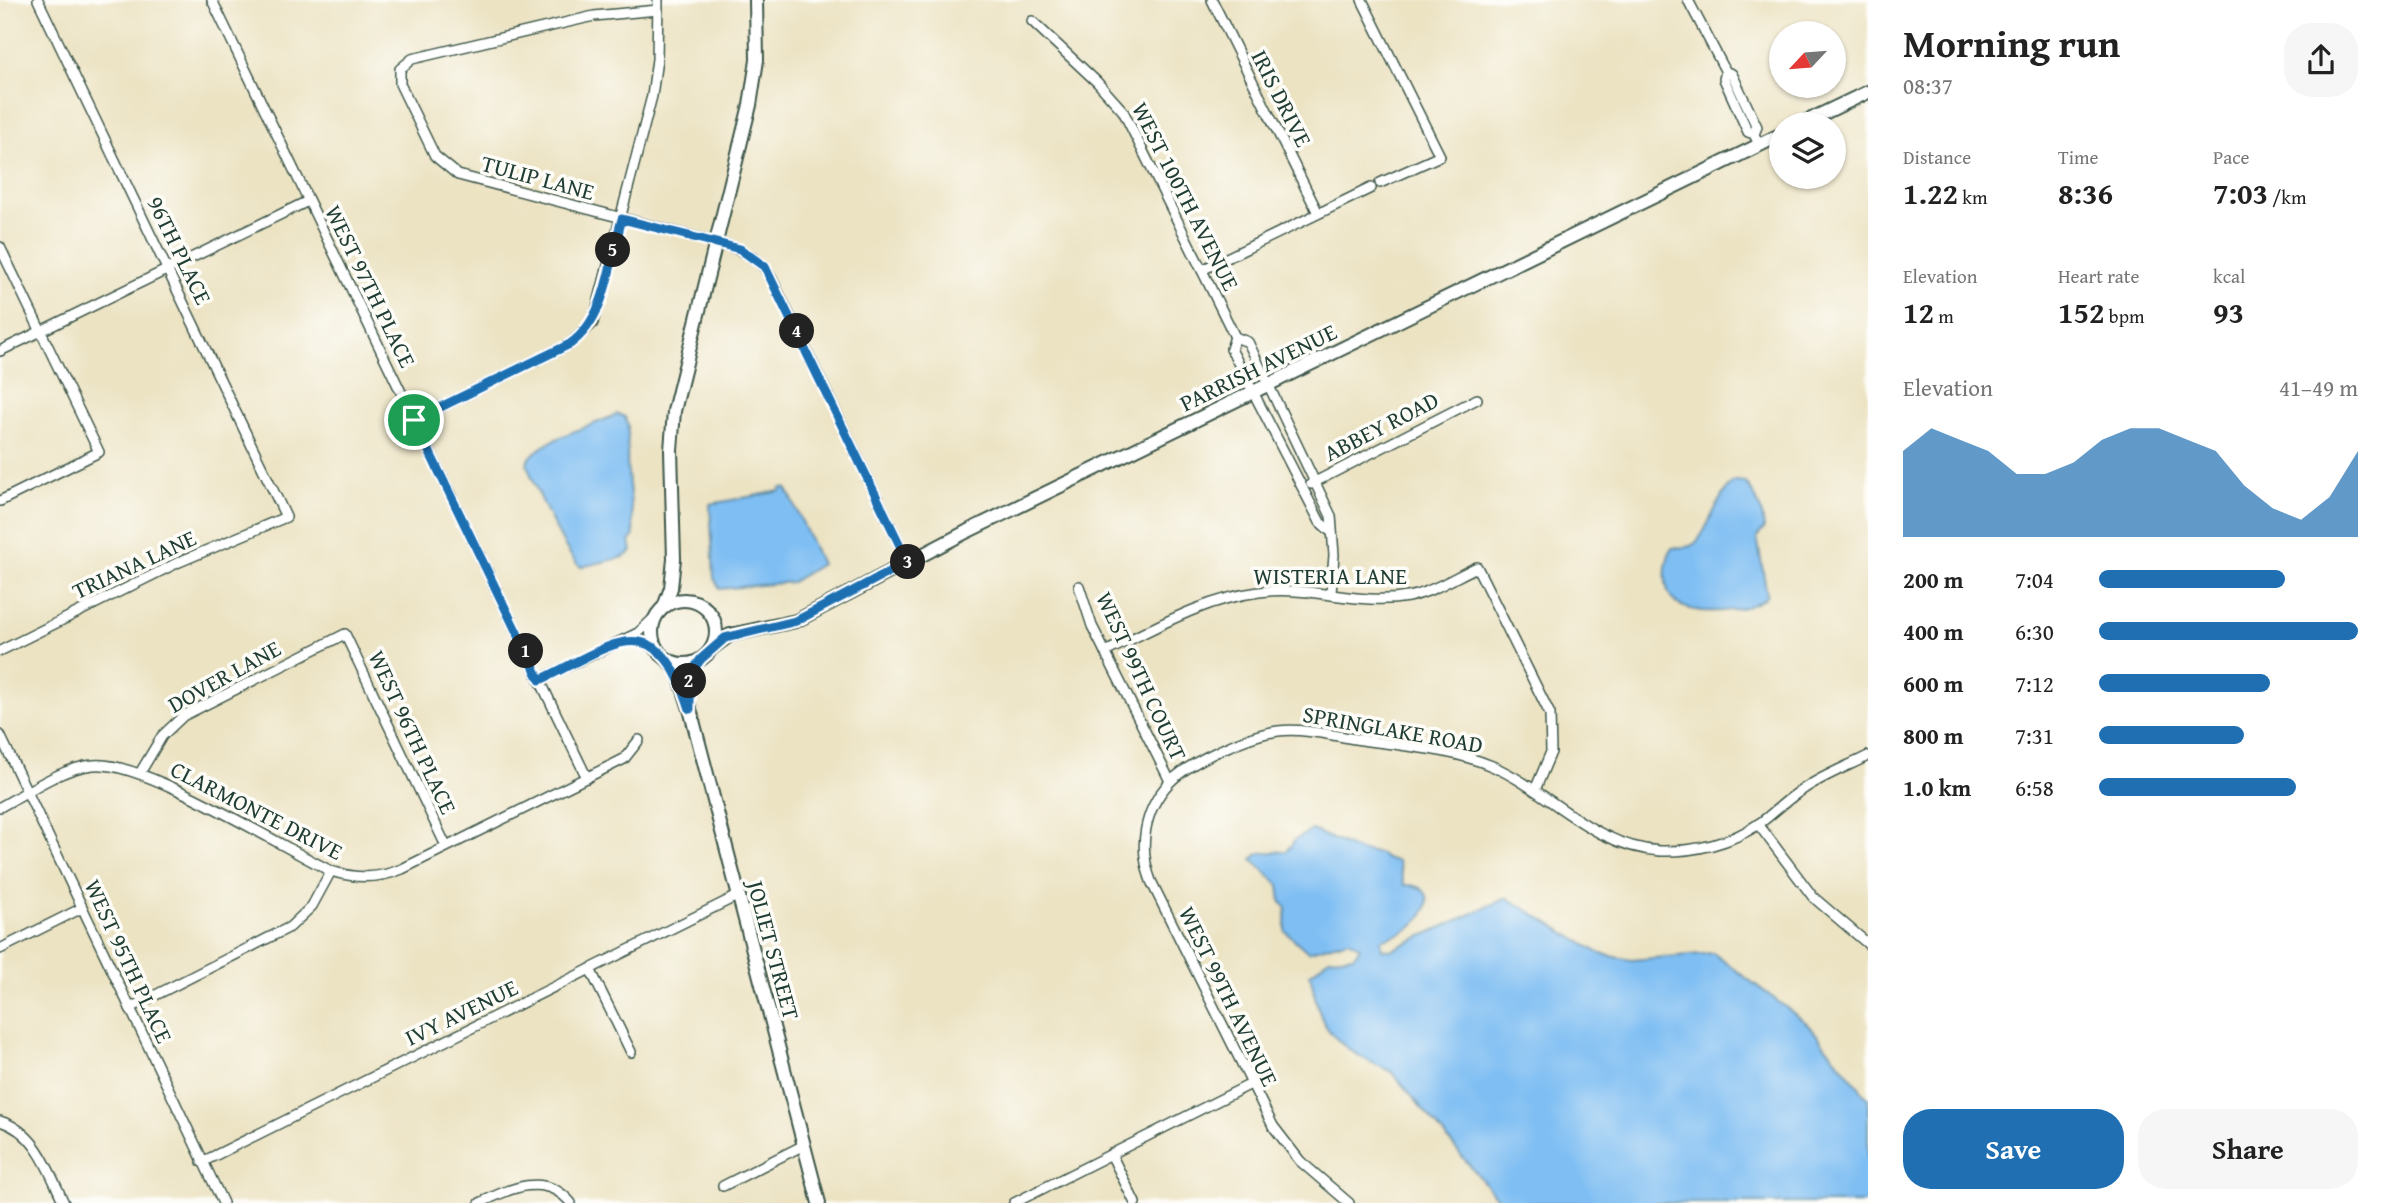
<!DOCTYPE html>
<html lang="en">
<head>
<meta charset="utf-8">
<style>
	:root { --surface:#fff; --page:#f6f6f6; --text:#222; --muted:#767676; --accent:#1f6fb2 }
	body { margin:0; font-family:"Gentium Book Plus",serif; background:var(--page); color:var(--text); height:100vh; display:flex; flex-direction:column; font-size:26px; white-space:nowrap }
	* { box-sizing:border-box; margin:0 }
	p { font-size:23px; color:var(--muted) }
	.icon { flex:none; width:38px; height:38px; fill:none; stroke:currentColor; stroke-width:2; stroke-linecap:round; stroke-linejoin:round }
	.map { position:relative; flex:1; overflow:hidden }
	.sheet { display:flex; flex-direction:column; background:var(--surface); width:525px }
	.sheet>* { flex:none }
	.needle { width:46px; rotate:244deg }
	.buttons { position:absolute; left:1769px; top:21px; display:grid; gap:14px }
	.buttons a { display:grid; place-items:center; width:77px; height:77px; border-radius:50%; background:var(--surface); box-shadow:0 2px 5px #0004; font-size:35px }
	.pin { position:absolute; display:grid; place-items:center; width:60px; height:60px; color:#fff; margin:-30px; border:4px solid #fff; border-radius:50%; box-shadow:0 2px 7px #0007 }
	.km { position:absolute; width:35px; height:35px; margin:-18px; border-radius:50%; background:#222; color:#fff; font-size:19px; line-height:35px; text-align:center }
	.round { display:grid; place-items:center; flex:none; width:74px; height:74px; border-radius:28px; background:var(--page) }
	.headline { display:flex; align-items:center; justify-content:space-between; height:119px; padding:0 35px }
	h1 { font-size:38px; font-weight:700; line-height:52px }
	.stats { display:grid; grid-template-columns:repeat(3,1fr); gap:10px; height:119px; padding:7px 35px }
	.stats div { display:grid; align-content:center }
	.stats b { font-size:30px; font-weight:700 }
	.stats small { font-size:19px; font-weight:400 }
	.stats p { font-size:19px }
	.chart { height:196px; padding:14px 35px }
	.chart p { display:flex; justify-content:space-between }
	.chart svg { width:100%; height:126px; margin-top:7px; fill:var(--accent); opacity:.7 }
	.primary-button { display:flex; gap:14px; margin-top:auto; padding:14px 35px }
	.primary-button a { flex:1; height:80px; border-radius:28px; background:var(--accent); color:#fff; font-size:28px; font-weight:700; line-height:80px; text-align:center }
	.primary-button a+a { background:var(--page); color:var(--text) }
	ul { padding:0 35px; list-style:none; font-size:23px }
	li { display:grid; grid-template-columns:112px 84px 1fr; align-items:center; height:52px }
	li i { height:18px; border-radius:9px; background:var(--accent) }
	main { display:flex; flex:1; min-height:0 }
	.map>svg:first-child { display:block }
	.water { fill:#7ebef3; stroke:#4e7e94; stroke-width:2 }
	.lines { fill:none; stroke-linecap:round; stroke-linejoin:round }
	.street-casing { stroke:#3e5649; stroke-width:12 }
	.secondary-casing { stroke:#3e5649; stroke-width:16 }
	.street { stroke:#fff; stroke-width:9 }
	.secondary { stroke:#fff; stroke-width:12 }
	.route-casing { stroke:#fff; stroke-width:14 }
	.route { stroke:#1f6fb2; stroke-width:9 }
	.labels { text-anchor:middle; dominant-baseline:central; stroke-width:7; stroke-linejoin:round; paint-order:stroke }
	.street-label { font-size:23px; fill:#1f3d34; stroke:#fdfcf7 }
</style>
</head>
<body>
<main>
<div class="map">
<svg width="1868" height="1203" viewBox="0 0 1868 1203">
	<rect width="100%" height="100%" fill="#fdfcf7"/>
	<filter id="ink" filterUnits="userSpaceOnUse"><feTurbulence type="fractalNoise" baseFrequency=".0143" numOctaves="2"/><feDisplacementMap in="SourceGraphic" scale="14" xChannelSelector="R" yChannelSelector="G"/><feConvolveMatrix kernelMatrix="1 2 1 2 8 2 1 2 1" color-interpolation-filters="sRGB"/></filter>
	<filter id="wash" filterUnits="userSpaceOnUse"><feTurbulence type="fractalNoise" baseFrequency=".00686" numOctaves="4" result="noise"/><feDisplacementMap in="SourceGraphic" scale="28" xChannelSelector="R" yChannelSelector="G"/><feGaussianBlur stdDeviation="1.57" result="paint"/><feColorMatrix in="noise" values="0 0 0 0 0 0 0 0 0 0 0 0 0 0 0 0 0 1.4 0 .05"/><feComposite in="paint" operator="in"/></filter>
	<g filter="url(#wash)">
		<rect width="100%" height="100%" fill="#ece3c3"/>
		<g class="water">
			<path d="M618,414L625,417L628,426L627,463L634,535L630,541L632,551L624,557L581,567C568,560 532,482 527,463C536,440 596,425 618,414Z"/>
			<path d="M1734,481L1745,482C1756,495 1763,511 1764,529L1757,537L1767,595C1754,612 1697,617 1678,604C1661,593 1664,563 1672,548C1678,547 1685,548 1690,546C1706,541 1716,495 1734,481Z"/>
			<polygon points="781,488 786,488 790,495 821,564 792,582 720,589 714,578 710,504 780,491"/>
			<path d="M1312,830L1359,851L1379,853L1386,859L1398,861L1404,885C1440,884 1429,917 1407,930C1399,935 1389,937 1381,940L1382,949L1391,950L1507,898L1601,954L1631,960L1713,953L1808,1024L1868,1098V1203H1501L1391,1071C1368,1062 1337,1046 1324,1023C1316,1009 1314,989 1310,974L1329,958L1354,956L1360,947L1348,940L1308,952L1285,931L1286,907L1281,902L1279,885L1252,859L1260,853L1287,851L1295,840Z"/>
		</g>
	</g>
	<g filter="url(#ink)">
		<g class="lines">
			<defs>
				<g id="street">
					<polyline points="212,0 587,778"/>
					<polyline points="1212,0 1318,213"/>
					<polyline points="1362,0 1440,156 1380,183"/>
					<polyline points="1688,0 1726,72"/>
					<path d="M658,10L594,16L412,59L400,69V84L435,156L458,175L729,246C748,253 762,261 772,279L908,562"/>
					<polyline points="1032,21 1097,82 1123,111 1235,337 1248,342 1331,516 1334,555 1331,593"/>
					<polyline points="1754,134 1757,127 1732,74 1726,72 1724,79 1748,132 1754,134 1759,145"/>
					<polyline points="0,247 99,452 0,501"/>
					<polyline points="1202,270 1371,188"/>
					<polyline points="1235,337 1231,349 1320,522 1330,531"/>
					<polyline points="0,351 308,201"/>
					<polyline points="414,420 570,344 593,323 652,96 657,59 658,0"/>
					<polyline points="1311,484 1477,399"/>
					<polyline points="1079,586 1092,626 1170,781"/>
					<polyline points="626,641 642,641 659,652"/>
					<polyline points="0,651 179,562 286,517 38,0"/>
					<path d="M1105,652C1155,628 1203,599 1259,592C1309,585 1359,606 1408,597C1433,592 1455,577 1477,567L1550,714L1551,752L1535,790"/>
					<polyline points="539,680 638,633 656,616"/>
					<polyline points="0,735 223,1203"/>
					<polyline points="140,773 162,736 183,716 345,634 446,846"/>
					<path d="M0,807C28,792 61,768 93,765C142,759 280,846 331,871C356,879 378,879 402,869L624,759L639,740"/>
					<polyline points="1758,824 1813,897 1868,944"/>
					<polyline points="0,949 82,908"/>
					<polyline points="590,969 631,1052"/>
					<polyline points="130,1008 290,927 312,906 331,871"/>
					<path d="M0,1121C37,1132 49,1172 64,1203"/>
					<polyline points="1111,1154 1135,1203"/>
					<polyline points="202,1162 737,896"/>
					<polyline points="723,1186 804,1145"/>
					<path d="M480,1203C509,1189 545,1171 571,1203"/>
					<polyline points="1014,1203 1251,1084"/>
					<path d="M1349,1203L1300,1161L1273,1126L1151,881C1138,847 1144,810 1169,783C1190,761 1248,735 1278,731C1305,728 1335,736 1362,740C1405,746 1452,749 1492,766C1550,791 1593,847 1660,851C1695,852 1732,843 1760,823C1775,812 1787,799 1802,790C1822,776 1846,767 1868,756"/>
				</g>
				<g id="secondary">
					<polyline points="1801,124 1868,92"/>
					<circle cx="684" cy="632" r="32"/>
					<polyline points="664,607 671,588 674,559 671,450 674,411 750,105 757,60 756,0"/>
					<polyline points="712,648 730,635 796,621 968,531 1782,134"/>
					<polyline points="667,659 678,672 690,709 819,1203"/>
				</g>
			</defs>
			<use href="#street" class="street-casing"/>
			<use href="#secondary" class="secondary-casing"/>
			<use href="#street" class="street"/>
			<use href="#secondary" class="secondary"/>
		</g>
	</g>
	<g class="lines" filter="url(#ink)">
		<defs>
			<path id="route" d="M622,219L740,249L765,267L908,562L796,621L725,638L701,659L690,674V709C656,603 613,645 540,680L414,420L570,344C608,317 609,261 622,219Z"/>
		</defs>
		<use href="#route" class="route-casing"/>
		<use href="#route" class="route"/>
	</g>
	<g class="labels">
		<g class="street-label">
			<text transform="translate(1282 98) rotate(63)">IRIS DRIVE</text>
			<text transform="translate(538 177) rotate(15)">TULIP LANE</text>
			<text transform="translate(1186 196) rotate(63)">WEST 100TH AVENUE</text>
			<text transform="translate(180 250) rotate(64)">96TH PLACE</text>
			<text transform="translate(371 286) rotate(64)">WEST 97TH PLACE</text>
			<text transform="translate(1258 367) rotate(-26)">PARRISH AVENUE</text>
			<text transform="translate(1381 426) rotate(-27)">ABBEY ROAD</text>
			<text transform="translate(134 564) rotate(-25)">TRIANA LANE</text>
			<text x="1330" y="575">WISTERIA LANE</text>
			<text transform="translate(224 676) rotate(-29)">DOVER LANE</text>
			<text transform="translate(1142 676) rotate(65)">WEST 99TH COURT</text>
			<text transform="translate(1393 729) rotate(10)">SPRINGLAKE ROAD</text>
			<text transform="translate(413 732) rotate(65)">WEST 96TH PLACE</text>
			<text transform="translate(257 810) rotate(27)">CLARMONTE DRIVE</text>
			<text transform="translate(774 950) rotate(75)">JOLIET STREET</text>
			<text transform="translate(129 961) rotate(65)">WEST 95TH PLACE</text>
			<text transform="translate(1229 996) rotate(64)">WEST 99TH AVENUE</text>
			<text transform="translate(461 1012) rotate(-26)">IVY AVENUE</text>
		</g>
	</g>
</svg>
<div class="buttons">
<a><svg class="needle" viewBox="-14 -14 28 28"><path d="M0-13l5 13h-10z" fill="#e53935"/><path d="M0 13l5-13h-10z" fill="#767676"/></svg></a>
<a><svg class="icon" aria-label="layers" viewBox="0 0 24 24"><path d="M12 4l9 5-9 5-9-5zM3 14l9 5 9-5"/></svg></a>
</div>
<div class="pin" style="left:414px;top:420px;background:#1e9e55"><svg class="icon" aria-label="arrive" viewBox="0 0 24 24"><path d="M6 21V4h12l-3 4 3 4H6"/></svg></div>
<b class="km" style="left:526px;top:651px">1</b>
<b class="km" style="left:689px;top:681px">2</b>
<b class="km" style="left:908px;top:562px">3</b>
<b class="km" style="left:797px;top:331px">4</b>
<b class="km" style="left:613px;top:250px">5</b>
</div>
<section class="sheet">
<div class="headline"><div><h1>Morning run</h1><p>08:37</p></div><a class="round"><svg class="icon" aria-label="share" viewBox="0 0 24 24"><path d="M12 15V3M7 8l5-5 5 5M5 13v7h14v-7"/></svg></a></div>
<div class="stats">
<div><p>Distance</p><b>1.22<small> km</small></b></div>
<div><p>Time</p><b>8:36</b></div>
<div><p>Pace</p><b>7:03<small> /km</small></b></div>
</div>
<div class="stats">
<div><p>Elevation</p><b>12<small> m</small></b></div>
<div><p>Heart rate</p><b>152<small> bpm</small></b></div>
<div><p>kcal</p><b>93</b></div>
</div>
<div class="chart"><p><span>Elevation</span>41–49 m</p>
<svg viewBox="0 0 160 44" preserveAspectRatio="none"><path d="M0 44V14L10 6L20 10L30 14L40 22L50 22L60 18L70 10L80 6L90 6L100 10L110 14L120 26L130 34L140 38L150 30L160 14V44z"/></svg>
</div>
<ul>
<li><b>200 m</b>7:04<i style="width:72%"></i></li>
<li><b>400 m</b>6:30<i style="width:100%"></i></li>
<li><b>600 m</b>7:12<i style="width:66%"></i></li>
<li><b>800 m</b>7:31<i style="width:56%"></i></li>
<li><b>1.0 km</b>6:58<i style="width:76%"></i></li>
</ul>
<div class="primary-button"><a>Save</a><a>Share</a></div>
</section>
</main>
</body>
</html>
